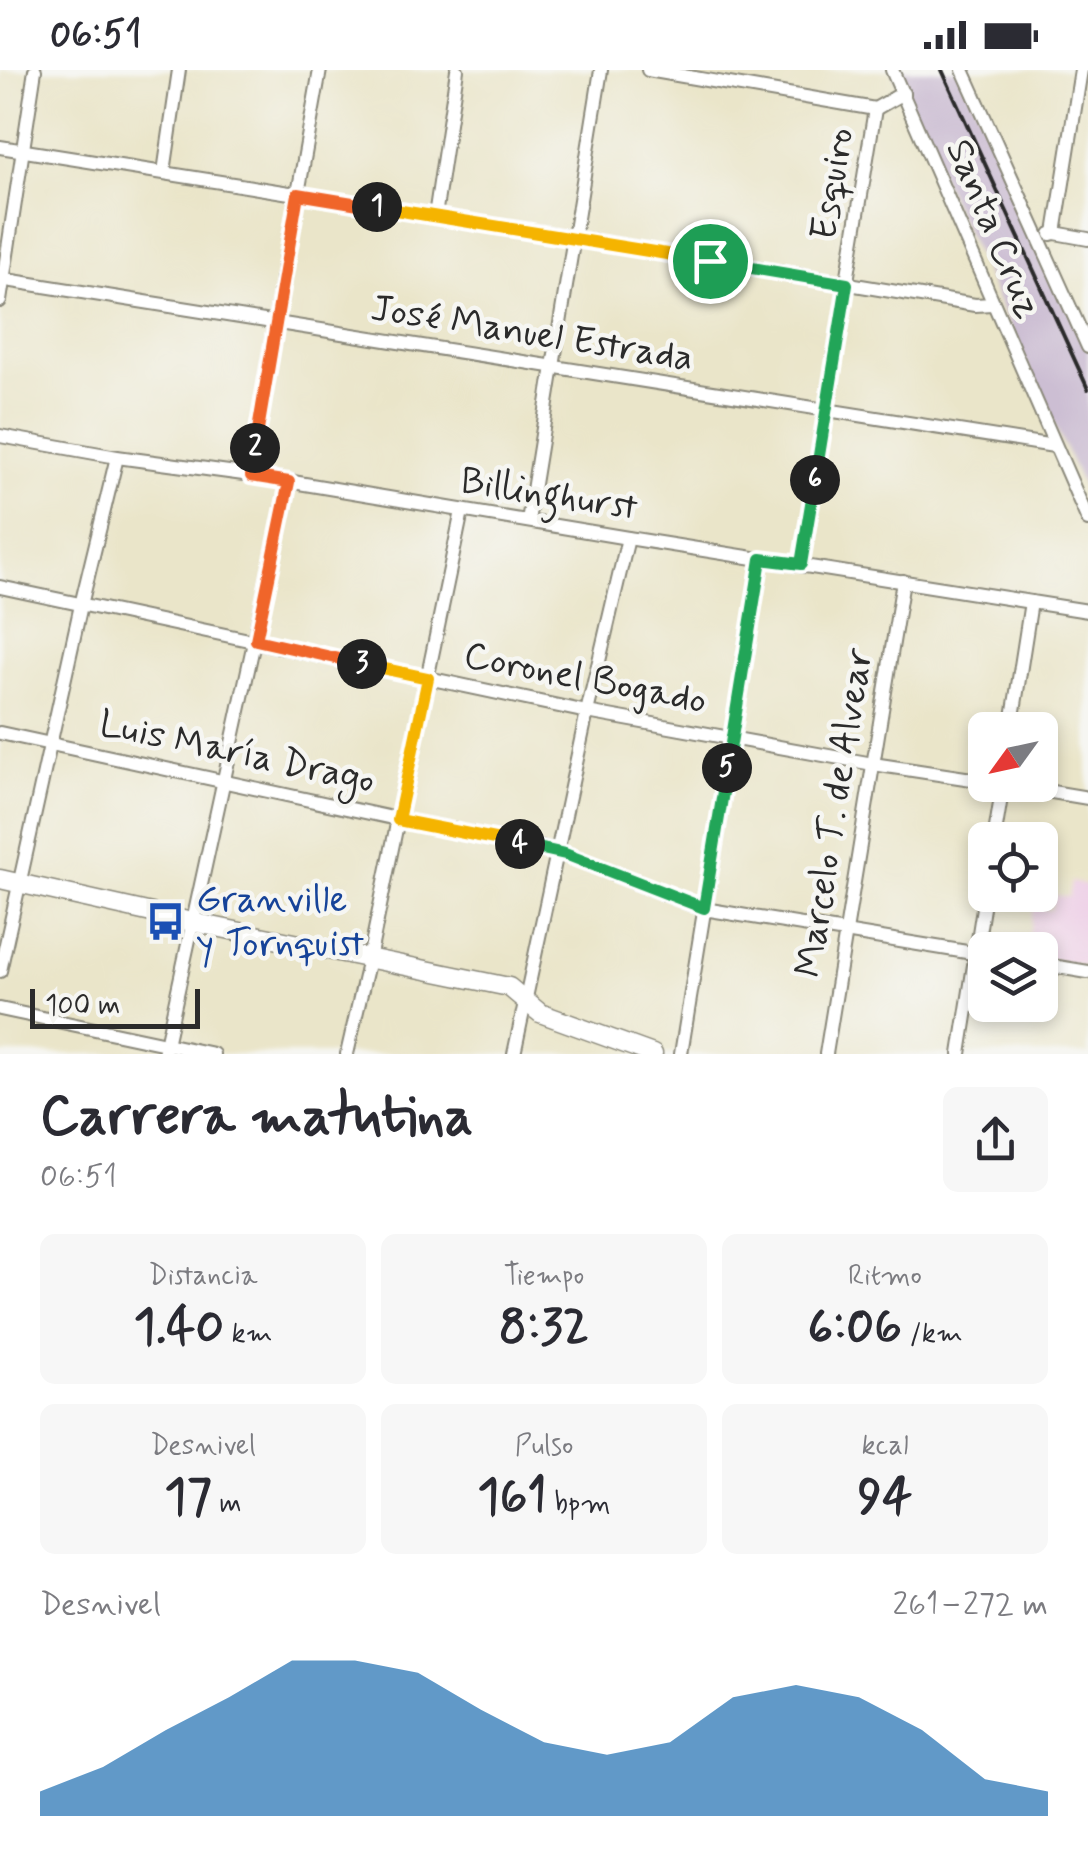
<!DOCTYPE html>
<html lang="es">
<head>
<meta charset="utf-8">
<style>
	:root { --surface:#fff; --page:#f7f7f7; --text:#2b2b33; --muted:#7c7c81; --accent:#1f6fb2 }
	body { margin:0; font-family:Mynerve,sans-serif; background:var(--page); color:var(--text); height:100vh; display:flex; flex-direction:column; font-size:38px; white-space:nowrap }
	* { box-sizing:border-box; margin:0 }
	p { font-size:32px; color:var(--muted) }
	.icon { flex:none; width:55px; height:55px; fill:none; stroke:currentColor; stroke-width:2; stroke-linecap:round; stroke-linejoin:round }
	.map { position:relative; height:984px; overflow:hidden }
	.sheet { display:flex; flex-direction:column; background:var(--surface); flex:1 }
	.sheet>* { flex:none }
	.needle { width:65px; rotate:237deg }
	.tools { position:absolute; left:968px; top:642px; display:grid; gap:20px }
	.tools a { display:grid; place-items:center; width:90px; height:90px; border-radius:15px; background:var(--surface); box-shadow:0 5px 15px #0003; font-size:50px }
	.scale { position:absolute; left:30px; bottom:25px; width:170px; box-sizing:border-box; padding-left:10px; border:5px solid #2b2b2b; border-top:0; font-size:28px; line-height:35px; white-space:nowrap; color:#2b2b2b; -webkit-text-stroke:8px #f6f6f2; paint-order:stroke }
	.pin { position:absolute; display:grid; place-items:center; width:85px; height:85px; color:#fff; margin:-42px; border:5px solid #fff; border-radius:50%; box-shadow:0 2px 10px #0007 }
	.km { position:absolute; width:50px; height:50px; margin:-25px; border-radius:50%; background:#222; color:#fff; font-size:28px; line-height:50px; text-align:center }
	.round { display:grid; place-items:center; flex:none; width:105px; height:105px; border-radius:15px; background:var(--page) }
	.headline { display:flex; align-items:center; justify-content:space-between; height:170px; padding:0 40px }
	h1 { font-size:55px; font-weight:700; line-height:75px }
	.stats { display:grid; grid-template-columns:repeat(3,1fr); gap:15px; height:170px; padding:10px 40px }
	.stats div { display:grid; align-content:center; border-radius:15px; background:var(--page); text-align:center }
	.stats b { font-size:50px; font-weight:700 }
	.stats small { font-size:28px; font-weight:400 }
	.stats p { font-size:28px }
	.chart { height:280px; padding:20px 40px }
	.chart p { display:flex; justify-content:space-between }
	.chart svg { width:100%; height:180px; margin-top:10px; fill:var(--accent); opacity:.7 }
	.status { display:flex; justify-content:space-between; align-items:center; height:70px; padding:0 50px; background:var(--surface); direction:ltr }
	.status svg { height:28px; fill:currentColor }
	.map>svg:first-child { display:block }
	.built { fill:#eed0e7 }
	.industrial { fill:#ccbed3 }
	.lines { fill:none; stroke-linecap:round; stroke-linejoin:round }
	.street-casing { stroke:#8a887a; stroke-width:16 }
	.secondary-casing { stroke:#8a887a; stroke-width:21 }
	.street { stroke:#fff; stroke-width:12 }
	.secondary { stroke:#fff; stroke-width:18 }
	.rail { stroke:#2b2b2b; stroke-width:4 }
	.split-1-casing { stroke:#fff; stroke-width:20 }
	.split-2-casing { stroke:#fff; stroke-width:20 }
	.split-3-casing { stroke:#fff; stroke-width:20 }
	.split-4-casing { stroke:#fff; stroke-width:20 }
	.split-5-casing { stroke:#fff; stroke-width:20 }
	.split-6-casing { stroke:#fff; stroke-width:20 }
	.split-7-casing { stroke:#fff; stroke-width:20 }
	.split-1 { stroke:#f5b400; stroke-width:12 }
	.split-2 { stroke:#f0652b; stroke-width:12 }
	.split-3 { stroke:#f0652b; stroke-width:12 }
	.split-4 { stroke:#f5b400; stroke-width:12 }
	.split-5 { stroke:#22a559; stroke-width:12 }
	.split-6 { stroke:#22a559; stroke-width:12 }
	.split-7 { stroke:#22a559; stroke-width:12 }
	.labels { text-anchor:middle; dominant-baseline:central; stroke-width:9; stroke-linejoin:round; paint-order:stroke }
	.street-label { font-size:38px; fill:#2b2b2b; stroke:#f6f6f2 }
	.transit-label { font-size:38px; fill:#164399; stroke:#f6f6f2; text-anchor:start }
</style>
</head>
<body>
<div class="status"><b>06:51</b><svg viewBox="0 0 49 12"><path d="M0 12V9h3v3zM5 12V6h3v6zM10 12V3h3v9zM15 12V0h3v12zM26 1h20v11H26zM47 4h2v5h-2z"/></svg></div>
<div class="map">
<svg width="1088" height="984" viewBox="0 0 1088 984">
	<rect width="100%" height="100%" fill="#f6f6f2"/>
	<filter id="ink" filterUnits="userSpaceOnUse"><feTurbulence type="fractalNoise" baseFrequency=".01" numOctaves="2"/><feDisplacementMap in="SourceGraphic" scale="20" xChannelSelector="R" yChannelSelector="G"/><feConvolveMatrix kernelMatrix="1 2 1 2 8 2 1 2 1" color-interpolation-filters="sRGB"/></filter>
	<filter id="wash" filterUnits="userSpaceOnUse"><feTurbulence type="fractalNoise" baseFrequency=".0048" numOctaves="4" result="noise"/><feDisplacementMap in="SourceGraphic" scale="40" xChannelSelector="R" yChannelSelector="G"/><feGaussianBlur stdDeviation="2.25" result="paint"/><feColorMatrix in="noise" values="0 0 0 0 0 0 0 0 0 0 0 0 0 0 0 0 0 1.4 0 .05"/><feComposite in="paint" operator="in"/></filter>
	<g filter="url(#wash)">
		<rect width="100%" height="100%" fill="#eae5c9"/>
		<polygon class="built" points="1071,812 1088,815 1088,896 1040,888 1040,880 1027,880 1033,838 1051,840 1054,825 1069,827"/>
		<polygon class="industrial" points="892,0 959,0 1088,279 1088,428"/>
	</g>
	<g filter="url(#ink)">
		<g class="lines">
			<defs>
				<g id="street">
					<polyline points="648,0 875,39 903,23"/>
					<polyline points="892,0 1088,450"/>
					<polyline points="963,0 1088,277"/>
					<polyline points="0,77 573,168 975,235 992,234"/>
					<polyline points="164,102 179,0"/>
					<polyline points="435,146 457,0"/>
					<polyline points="1055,163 1081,0"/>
					<polyline points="1051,164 1055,163 1088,169"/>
					<polyline points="0,209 1054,376"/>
					<polyline points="0,231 35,0"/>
					<polyline points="0,366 117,387 251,405 628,468 1088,541"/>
					<polyline points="251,405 275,253 320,0"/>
					<polyline points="528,451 601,0"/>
					<polyline points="801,494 875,39"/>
					<polyline points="0,517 587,642 873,694 985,711"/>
					<polyline points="1011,660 1031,532"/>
					<polyline points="0,663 397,749 557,781 704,839 985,885"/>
					<polyline points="1010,715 1088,728"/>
					<polyline points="994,770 1003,715"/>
					<polyline points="1040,894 1088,902"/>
					<polyline points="0,901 81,535 117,387"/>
					<polyline points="0,939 213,984"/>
					<polyline points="164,984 289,412"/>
					<polyline points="347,984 369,889 462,441"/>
					<polyline points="514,984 587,642 628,468"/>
					<polyline points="681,984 761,489"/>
					<polyline points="826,984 903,511"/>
					<polyline points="960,984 985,825"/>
				</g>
				<polyline id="secondary" points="0,809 192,852 509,917 540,943 653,984"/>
			</defs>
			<use href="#street" class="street-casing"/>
			<use href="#secondary" class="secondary-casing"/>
			<use href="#street" class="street"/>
			<use href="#secondary" class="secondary"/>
			<polyline class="rail" points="942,0 1088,319"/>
		</g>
	</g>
	<g class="lines" filter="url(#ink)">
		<defs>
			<polyline id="split-1" points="377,137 710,191"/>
			<polyline id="split-2" points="255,378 298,124 377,137"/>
			<polyline id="split-3" points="255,378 251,406 289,412 256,570 362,594"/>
			<polyline id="split-4" points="362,594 428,608 398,750 520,774"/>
			<polyline id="split-5" points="520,774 565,784 704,838 727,698"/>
			<polyline id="split-6" points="727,698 761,489 801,494 815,410"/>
			<polyline id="split-7" points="710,191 847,214 815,410"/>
		</defs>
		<use href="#split-1" class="split-1-casing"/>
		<use href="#split-2" class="split-2-casing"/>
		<use href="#split-3" class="split-3-casing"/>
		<use href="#split-4" class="split-4-casing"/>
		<use href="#split-5" class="split-5-casing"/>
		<use href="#split-6" class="split-6-casing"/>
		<use href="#split-7" class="split-7-casing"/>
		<use href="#split-1" class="split-1"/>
		<use href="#split-2" class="split-2"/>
		<use href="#split-3" class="split-3"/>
		<use href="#split-4" class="split-4"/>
		<use href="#split-5" class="split-5"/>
		<use href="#split-6" class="split-6"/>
		<use href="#split-7" class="split-7"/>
	</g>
	<defs>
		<symbol id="bus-bare" viewBox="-9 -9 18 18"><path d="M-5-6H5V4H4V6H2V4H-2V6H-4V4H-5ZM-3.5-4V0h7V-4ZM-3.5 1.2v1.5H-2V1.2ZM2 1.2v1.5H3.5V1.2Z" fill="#1a4fb4" stroke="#f6f6f2" stroke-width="2.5" paint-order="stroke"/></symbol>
	</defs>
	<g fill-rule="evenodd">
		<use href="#bus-bare" x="138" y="824" width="55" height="55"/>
	</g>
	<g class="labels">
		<g class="street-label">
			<text transform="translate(833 114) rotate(-81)">Esquiro</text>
			<text transform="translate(993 159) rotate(67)">Santa Cruz</text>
			<text transform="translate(532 264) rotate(9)">José Manuel Estrada</text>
			<text transform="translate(549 425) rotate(9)">Billinghurst</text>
			<text transform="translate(585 609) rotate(11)">Coronel Bogado</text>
			<text transform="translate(237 683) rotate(12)">Luis María Drago</text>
			<text transform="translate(835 743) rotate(-81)">Marcelo T. de Alvear</text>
		</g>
		<g class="transit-label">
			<text x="196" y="830">Granville<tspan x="196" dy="44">y Tornquist</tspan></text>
		</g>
	</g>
</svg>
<div class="tools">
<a><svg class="needle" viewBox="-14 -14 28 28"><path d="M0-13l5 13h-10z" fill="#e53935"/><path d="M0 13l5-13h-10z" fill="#7c7c81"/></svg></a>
<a><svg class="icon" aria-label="locate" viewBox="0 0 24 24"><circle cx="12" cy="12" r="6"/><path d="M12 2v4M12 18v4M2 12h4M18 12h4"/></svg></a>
<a><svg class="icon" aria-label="layers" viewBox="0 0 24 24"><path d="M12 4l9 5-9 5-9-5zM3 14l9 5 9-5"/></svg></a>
</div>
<div class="scale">100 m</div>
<div class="pin" style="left:710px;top:191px;background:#1e9e55"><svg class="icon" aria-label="arrive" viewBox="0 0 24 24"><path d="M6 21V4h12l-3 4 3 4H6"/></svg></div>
<b class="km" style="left:377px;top:137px">1</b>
<b class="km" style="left:255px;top:378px">2</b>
<b class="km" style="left:362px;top:594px">3</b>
<b class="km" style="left:520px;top:774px">4</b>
<b class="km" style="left:727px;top:698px">5</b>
<b class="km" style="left:815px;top:410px">6</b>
</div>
<section class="sheet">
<div class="headline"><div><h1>Carrera matutina</h1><p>06:51</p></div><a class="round"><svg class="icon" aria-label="share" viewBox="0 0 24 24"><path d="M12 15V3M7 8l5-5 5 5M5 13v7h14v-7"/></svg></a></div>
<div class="stats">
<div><p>Distancia</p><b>1.40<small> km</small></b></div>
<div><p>Tiempo</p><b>8:32</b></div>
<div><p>Ritmo</p><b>6:06<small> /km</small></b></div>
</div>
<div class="stats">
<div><p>Desnivel</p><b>17<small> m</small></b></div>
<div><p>Pulso</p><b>161<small> bpm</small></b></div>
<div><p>kcal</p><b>94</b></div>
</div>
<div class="chart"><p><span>Desnivel</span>261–272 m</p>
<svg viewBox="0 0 160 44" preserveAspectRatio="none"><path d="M0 44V38L10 32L20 23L30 15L40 6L50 6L60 9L70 18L80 26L90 29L100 26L110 15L120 12L130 15L140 23L150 35L160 38V44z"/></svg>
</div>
</section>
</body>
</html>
